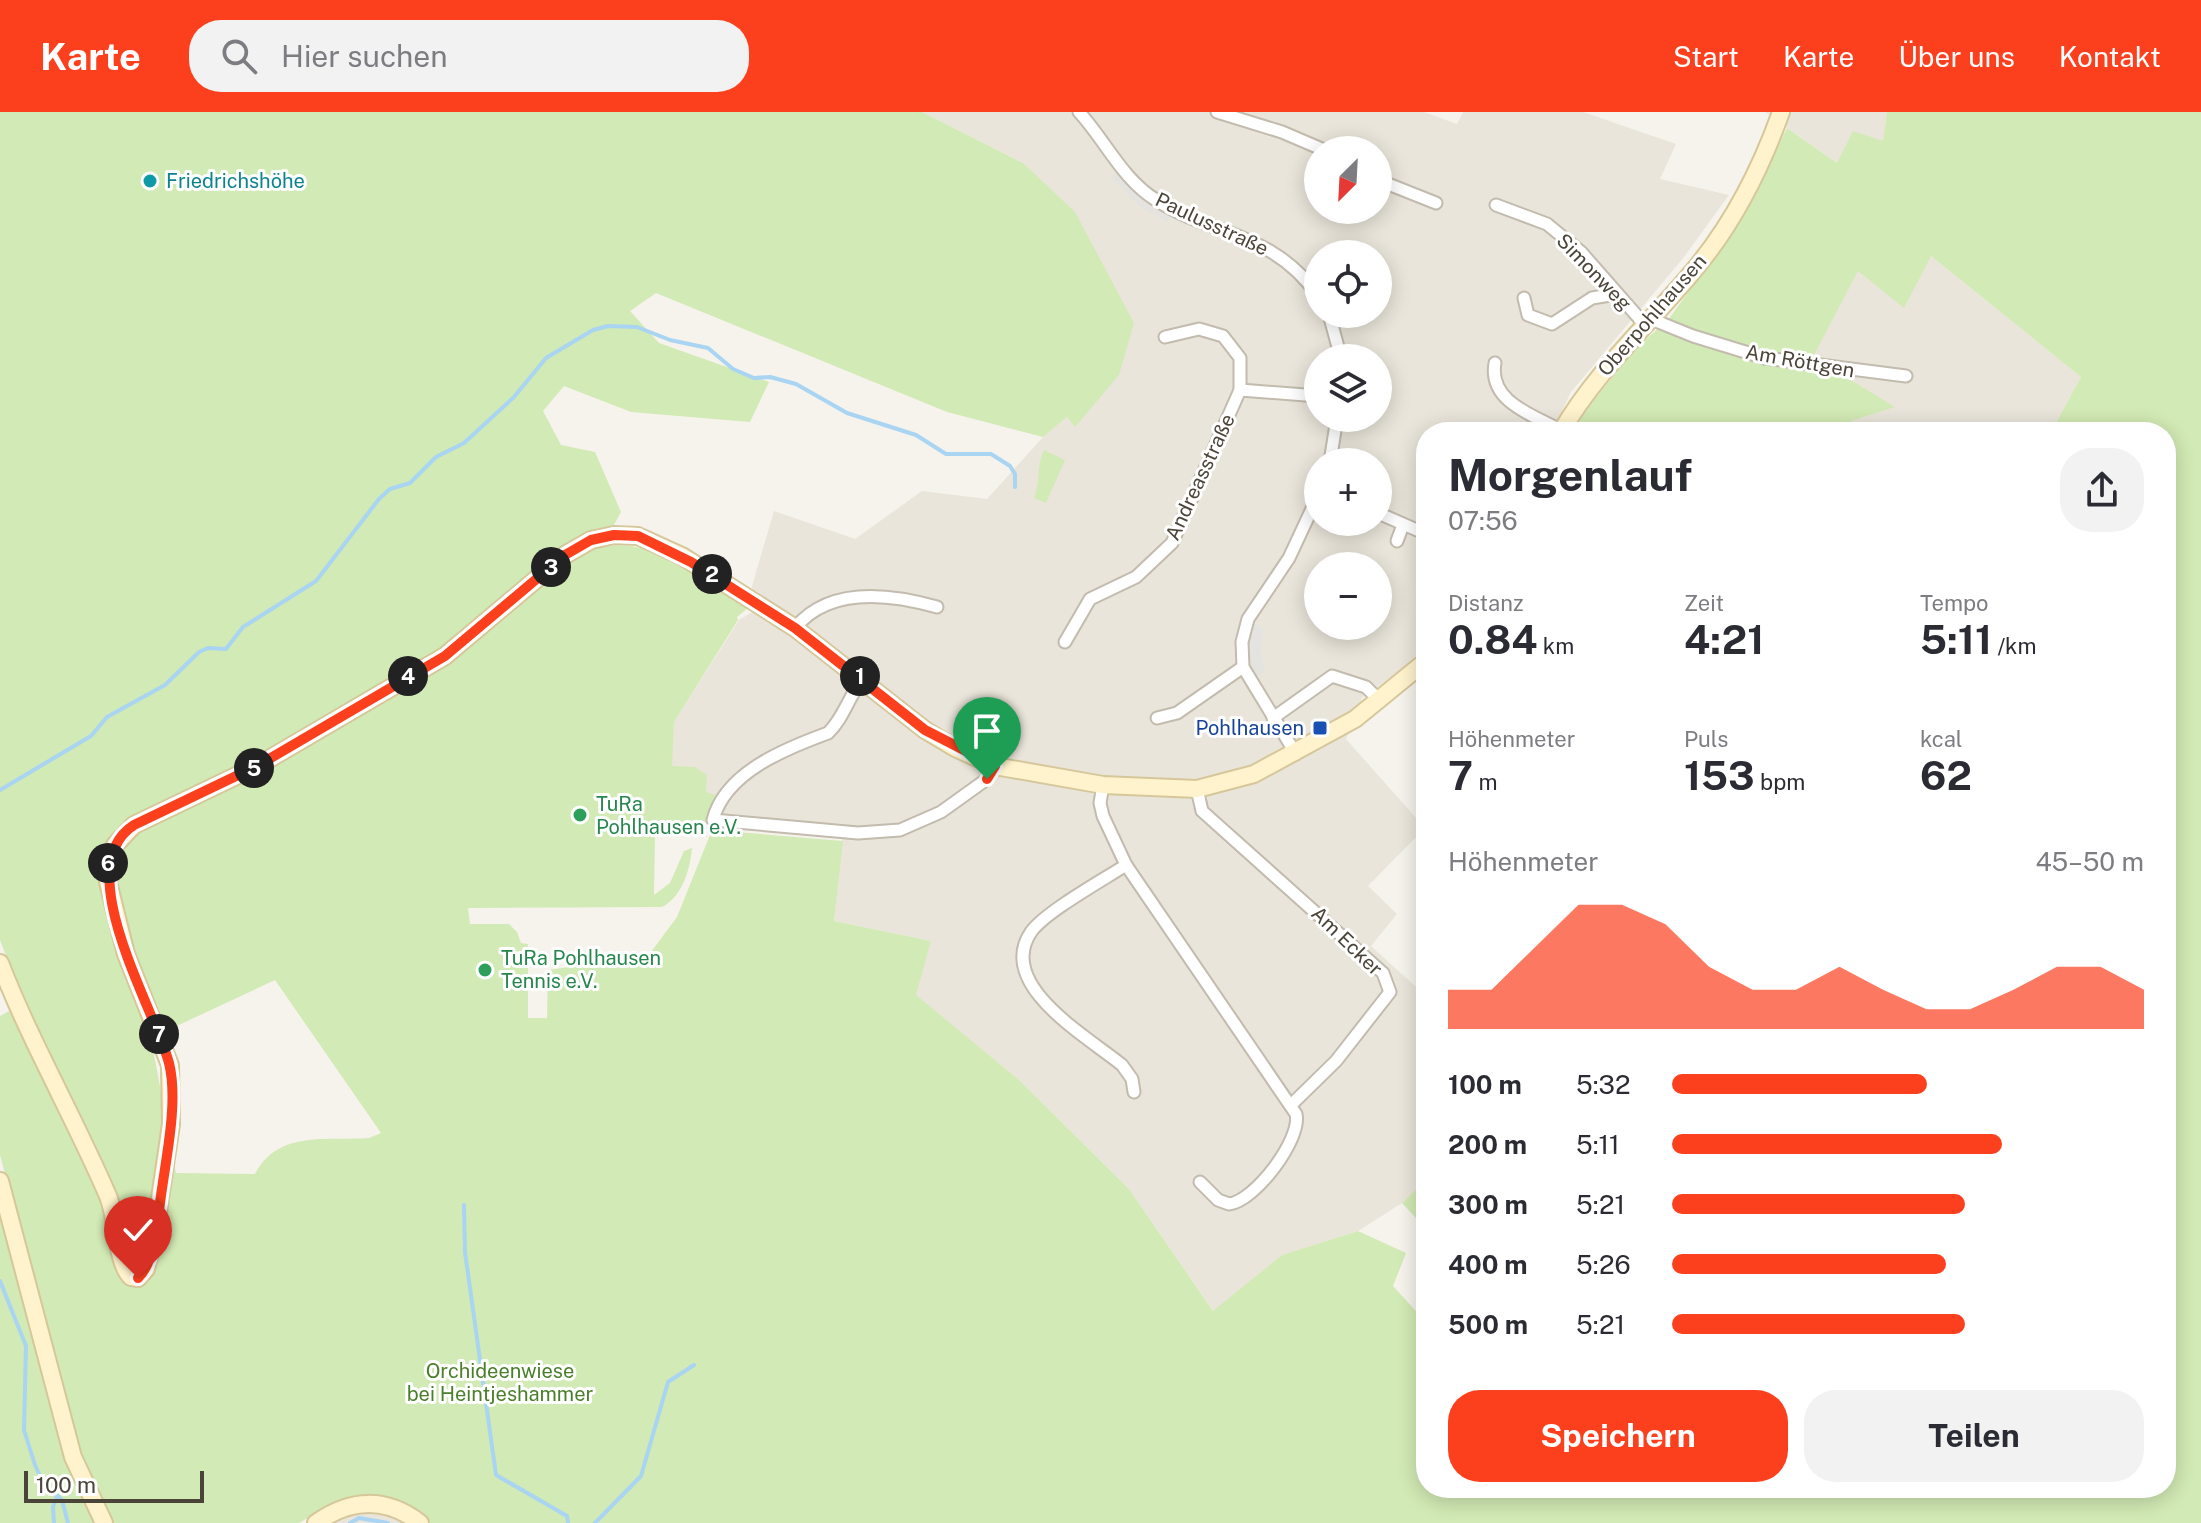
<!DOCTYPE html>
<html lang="de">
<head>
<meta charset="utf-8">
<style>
	:root { --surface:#fff; --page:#f2f2f3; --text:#2b2b33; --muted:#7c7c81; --accent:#fc3f1d }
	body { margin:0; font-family:"Public Sans",sans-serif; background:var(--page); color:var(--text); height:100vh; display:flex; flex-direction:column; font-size:30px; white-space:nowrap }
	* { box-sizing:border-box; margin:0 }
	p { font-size:26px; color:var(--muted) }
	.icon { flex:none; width:44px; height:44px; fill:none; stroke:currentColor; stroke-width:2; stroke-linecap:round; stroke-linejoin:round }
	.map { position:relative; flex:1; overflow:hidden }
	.panel { position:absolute; left:1416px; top:310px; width:760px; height:1076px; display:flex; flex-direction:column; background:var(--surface); border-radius:32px; box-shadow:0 4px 20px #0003 }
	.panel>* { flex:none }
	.needle { width:52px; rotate:204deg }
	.buttons { position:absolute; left:1304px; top:24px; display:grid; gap:16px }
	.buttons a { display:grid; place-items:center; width:88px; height:88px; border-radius:50%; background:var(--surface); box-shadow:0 4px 20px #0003; font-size:40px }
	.scale { position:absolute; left:24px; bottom:20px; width:180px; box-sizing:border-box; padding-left:8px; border:4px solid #4b4439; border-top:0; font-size:22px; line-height:28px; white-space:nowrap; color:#4b4439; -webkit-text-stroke:6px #fff; paint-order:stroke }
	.pin { position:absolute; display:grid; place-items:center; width:68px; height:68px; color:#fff; margin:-82px -34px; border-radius:50% 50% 50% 0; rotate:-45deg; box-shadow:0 0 8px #0007 }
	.pin .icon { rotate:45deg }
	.km { position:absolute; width:40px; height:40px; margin:-20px; border-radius:50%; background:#222; color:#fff; font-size:22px; line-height:40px; text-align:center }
	.round { display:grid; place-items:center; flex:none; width:84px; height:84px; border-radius:32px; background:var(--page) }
	.summary { display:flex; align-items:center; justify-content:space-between; height:136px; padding:0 32px }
	h1 { font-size:44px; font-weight:700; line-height:60px }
	.figures { display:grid; grid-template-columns:repeat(3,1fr); gap:12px; height:136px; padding:8px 32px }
	.figures div { display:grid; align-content:center }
	.figures b { font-size:40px; font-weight:700 }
	.figures small { font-size:22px; font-weight:400 }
	.figures p { font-size:22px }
	.chart { height:224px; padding:16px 32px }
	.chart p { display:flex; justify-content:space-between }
	.chart svg { width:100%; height:144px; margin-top:8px; fill:var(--accent); opacity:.7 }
	.button { display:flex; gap:16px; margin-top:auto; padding:16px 32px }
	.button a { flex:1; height:92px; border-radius:32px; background:var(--accent); color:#fff; font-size:32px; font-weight:700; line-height:92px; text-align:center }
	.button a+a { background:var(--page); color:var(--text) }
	ul { padding:0 32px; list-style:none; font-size:26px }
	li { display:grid; grid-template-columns:128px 96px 1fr; align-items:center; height:60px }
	li i { height:20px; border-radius:10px; background:var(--accent) }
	header { display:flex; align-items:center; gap:48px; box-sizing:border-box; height:112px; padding:0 40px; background:var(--accent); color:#fff }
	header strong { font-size:38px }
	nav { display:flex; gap:44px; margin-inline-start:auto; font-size:28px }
	.search { width:560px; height:72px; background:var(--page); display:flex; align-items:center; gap:20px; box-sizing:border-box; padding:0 28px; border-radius:32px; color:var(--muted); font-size:30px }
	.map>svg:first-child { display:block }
	.residential { fill:#eae5da; fill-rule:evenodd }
	.green { fill:#d2eab5; fill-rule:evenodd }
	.parking { fill:#e5e3e0 }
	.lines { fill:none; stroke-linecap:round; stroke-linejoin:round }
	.stream { stroke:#a9d4f2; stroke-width:4 }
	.street-casing { stroke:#c2bbae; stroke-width:15 }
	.secondary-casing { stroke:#d6c79b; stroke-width:20 }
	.street { stroke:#fff; stroke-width:11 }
	.secondary { stroke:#fff3cd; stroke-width:16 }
	.route-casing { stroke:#fff; stroke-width:16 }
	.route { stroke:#fc3f1d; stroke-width:10 }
	.culture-dot { fill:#0f9aa8; stroke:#fff; stroke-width:3 }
	.transit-dot { fill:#1a4fb4; stroke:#fff; stroke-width:3 }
	.leisure-dot { fill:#2e9e5b; stroke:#fff; stroke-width:3 }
	.labels { text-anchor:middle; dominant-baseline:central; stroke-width:6; stroke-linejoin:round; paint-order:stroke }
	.culture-label { font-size:20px; fill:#0d838f; stroke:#fff; text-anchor:start }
	.street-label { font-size:20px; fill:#4b4439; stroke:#fff }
	.transit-label { font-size:20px; fill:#164399; stroke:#fff; text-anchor:end }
	.leisure-label { font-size:20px; fill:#27864d; stroke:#fff; text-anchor:start }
	.park-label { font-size:20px; fill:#4a7f2a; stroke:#fff }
</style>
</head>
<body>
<header>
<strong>Karte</strong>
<div class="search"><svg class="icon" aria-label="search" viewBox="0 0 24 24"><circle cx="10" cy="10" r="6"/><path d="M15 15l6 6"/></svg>Hier suchen</div>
<nav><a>Start</a><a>Karte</a><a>Über uns</a><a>Kontakt</a></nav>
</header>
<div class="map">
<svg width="2201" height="1411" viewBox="0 0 2201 1411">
	<rect width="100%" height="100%" fill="#f6f3ec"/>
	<g class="residential">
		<path d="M922,0H1424L1457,12L1463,0H1583L1676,32L1660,67L1729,83L1684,145L1571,280L1552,320H1426V532L1406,554L1362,586L1346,627L1425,716L1368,774L1397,802L1371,834L1426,884V1068L1402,1091L1358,1119L1282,1143L1214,1200L1129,1077L1018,967L915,883L931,829L834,809L843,718L721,707L718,684L706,681L671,654L674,610L739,508L754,499L752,474L774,399L855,427L922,379L987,387L1043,325L1067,305L1075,315L1023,51ZM1318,38H1378V98H1318ZM1318,142H1378V202H1318ZM1318,246H1378V306H1318ZM1318,350H1378V410H1318ZM1318,454H1378V514H1318Z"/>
		<polygon points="1765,0 1887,0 1883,30 1837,51"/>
		<polygon points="1931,144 2081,265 2051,320 1873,320 1850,309 1894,295 1812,246 1858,158"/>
		<polygon points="383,1398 409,1411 329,1411 350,1399"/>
	</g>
	<g class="green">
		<path d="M0,0H922L1023,51L1075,100L1134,211L1119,263L1075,315L1067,305L1043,325L947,300L656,181L630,199L659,231L769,270L750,310L631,300L564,274L543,299L561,333L595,340L621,400L602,435C656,424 706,468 749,495L737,505L738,508L674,610L672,654L695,655L707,663L706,680L718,684L699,723L655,722L654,783L670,771L684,739L692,736C690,758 682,785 662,795L468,796L470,812H509L517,820L521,831L528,832V906H547L548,858L605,850L632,853L651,840L677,805L712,718L843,729L834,809L931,829L916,883L1018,967L1129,1077L1213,1199L1282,1143L1358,1119L1406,1141L1393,1174L1426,1210V1376H2166V320H2051L2081,265L1931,144L1904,196L1858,159L1813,245L1895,295L1851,309L1873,320H1576L1582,303L1636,236L1668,208L1742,106L1787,16L1837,51L1853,19L1883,29L1887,0H2201V1411H429L412,1398L334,1390L299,1411H112L93,1372L65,1292L0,1043V904L24,891L0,828ZM275,868L381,1021L369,1026C326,1029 278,1018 255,1062L176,1061L151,926Z"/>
		<path d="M1044,338L1065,348L1046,391L1034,386C1041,369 1036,354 1044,338Z"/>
		<polygon points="1426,1068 1426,1117 1402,1091"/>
		<polygon points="0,1092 74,1366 96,1411 0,1411"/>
	</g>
	<g class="parking">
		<polygon points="1117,59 1145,87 1174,103 1167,110 1139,94 1111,66"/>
		<polygon points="1254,512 1264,517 1261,541 1265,559 1255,565 1248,539"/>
	</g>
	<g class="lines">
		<g class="stream">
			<polyline points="0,678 91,624 107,605 165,573 199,540 208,536 226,537 243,515 316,469 379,387 390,377 410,371 436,345 464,331 514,285 546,246 593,218 608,214 637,215 670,228 708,236 733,257 754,266 770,265 796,272 847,301 916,323 946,342 991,342 1010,354 1015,362 1015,375"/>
			<polyline points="464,1093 465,1140 496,1363 567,1404 568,1411"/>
			<polyline points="0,1169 26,1234 24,1318 35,1353 43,1371 62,1388 68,1411"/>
			<polyline points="54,1411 53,1395 57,1384"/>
			<polyline points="350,1411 359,1406 388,1411"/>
			<polyline points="595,1411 641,1364 668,1270 694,1253"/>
		</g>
		<defs>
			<g id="street">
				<path d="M1079,0C1105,28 1122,67 1156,88C1215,125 1274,120 1318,184"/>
				<polyline points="1217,0 1282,20 1324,38"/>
				<polyline points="1378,68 1436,91"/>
				<polyline points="1496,93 1547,112 1581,140 1645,213"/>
				<polyline points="1524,186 1528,203 1552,212 1592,186 1616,182"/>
				<polyline points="1329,202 1341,246"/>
				<polyline points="1651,207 1693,224 1765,246 1906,264"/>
				<path d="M1495,251C1488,290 1533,303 1562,319"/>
				<polyline points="1240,278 1318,284"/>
				<polyline points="1330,350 1337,306"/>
				<polyline points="1378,401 1426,422"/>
				<polyline points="1397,429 1403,413"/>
				<path d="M795,516C829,474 891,482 937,495"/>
				<polyline points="1065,530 1090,487 1136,465 1172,431 1240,278 1240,246 1223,224 1199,217 1165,225"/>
				<path d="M863,567C849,583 844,606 828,621C787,636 725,660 713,708L858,721L900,718L941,700L987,667L995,654"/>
				<polyline points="1157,606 1177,601 1243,555"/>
				<polyline points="1273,606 1332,564 1366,575 1380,589"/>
				<polyline points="1296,642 1243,555 1242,530 1248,507 1289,446 1318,384"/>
				<path d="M1103,673L1100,691L1103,704L1126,753L1296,1002C1302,1027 1255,1089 1229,1092L1218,1088L1200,1070"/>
				<polyline points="1197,677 1202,699 1383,861 1390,880 1336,949 1292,992"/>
				<path d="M1126,753C1103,768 1045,800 1031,820C995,873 1088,925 1122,953L1132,967L1134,980"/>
			</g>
			<g id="secondary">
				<path d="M1561,320C1595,261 1645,216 1689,164C1730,117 1760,59 1781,0"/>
				<path d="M0,851C31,931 74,1005 108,1084C117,1105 116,1151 131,1165L138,1166L146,1157L156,1113L171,1012L170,953L126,842L108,770V750L115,733L134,713L257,654L445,544L565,443L591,428L614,423L638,424L682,444L795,516L925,618L955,636L995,654L1103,673L1197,677L1254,662L1355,607L1426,549"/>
				<polyline points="0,1069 73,1345 104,1411"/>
				<path d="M316,1411C351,1386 386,1385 420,1411"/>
			</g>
		</defs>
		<use href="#street" class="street-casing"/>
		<use href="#secondary" class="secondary-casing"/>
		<use href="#street" class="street"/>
		<use href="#secondary" class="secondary"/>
	</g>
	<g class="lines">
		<defs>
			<path id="route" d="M138,1166C155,1150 156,1113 160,1091C165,1050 179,991 169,951C154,895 68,755 134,713L257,654L445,544L565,443L591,428L614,423L638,424L691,450L795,516L925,618L995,654L987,667"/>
		</defs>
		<use href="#route" class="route-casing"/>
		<use href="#route" class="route"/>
	</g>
	<circle class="culture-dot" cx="150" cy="69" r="8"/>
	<rect class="transit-dot" x="1312" y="608" width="16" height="16" rx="4"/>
	<g class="leisure-dot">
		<circle cx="580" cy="703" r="8"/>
		<circle cx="485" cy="858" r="8"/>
	</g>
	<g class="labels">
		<g class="culture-label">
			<text x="166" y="69">Friedrichshöhe</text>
		</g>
		<g class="street-label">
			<text transform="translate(1212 112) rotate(25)">Paulusstraße</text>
			<text transform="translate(1594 160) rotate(46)">Simonweg</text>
			<text transform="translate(1652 203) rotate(-49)">Oberpohlhausen</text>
			<text transform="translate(1800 249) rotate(10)">Am Röttgen</text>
			<text transform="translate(1200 365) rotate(-65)">Andreasstraße</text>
			<text transform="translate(1347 829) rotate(44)">Am Ecker</text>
		</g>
		<g class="transit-label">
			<text x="1304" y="616">Pohlhausen</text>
		</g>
		<g class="leisure-label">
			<text x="596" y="692">TuRa<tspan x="596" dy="23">Pohlhausen e.V.</tspan></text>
			<text x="501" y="846">TuRa Pohlhausen<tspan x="501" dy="23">Tennis e.V.</tspan></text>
		</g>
		<g class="park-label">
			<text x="500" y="1259">Orchideenwiese<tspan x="500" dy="23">bei Heintjeshammer</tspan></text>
		</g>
	</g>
</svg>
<div class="buttons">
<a><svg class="needle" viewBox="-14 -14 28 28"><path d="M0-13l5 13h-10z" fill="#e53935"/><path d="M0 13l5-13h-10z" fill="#7c7c81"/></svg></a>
<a><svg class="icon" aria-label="locate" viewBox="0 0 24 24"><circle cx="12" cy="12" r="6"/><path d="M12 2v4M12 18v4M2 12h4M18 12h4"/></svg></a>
<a><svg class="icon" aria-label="layers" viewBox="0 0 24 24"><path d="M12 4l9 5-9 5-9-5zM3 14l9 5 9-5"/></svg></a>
<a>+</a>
<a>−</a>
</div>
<div class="scale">100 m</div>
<div class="pin" style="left:987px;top:667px;background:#1e9e55"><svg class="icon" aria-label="arrive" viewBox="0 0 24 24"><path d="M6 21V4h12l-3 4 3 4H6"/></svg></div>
<div class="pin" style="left:138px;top:1166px;background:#d93025"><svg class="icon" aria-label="check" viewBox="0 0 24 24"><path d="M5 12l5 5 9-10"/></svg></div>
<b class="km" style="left:860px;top:564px">1</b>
<b class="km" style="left:712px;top:462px">2</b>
<b class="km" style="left:551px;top:455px">3</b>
<b class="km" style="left:408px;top:564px">4</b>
<b class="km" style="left:254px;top:656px">5</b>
<b class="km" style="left:108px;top:751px">6</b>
<b class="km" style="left:159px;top:922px">7</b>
<section class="panel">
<div class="summary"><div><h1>Morgenlauf</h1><p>07:56</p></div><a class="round"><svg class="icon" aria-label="share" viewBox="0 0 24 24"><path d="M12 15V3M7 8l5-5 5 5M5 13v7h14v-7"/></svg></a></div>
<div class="figures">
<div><p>Distanz</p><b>0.84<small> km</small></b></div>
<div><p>Zeit</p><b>4:21</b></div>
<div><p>Tempo</p><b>5:11<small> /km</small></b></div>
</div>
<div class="figures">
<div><p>Höhenmeter</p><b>7<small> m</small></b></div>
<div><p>Puls</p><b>153<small> bpm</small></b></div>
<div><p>kcal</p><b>62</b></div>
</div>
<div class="chart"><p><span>Höhenmeter</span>45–50 m</p>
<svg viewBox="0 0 160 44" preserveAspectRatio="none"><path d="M0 44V32L10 32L20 19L30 6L40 6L50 12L60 25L70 32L80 32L90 25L100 32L110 38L120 38L130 32L140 25L150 25L160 32V44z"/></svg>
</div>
<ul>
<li><b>100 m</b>5:32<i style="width:54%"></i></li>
<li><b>200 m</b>5:11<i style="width:70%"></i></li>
<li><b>300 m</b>5:21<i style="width:62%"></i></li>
<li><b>400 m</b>5:26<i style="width:58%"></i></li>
<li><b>500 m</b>5:21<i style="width:62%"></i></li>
</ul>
<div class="button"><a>Speichern</a><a>Teilen</a></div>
</section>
</div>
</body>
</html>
